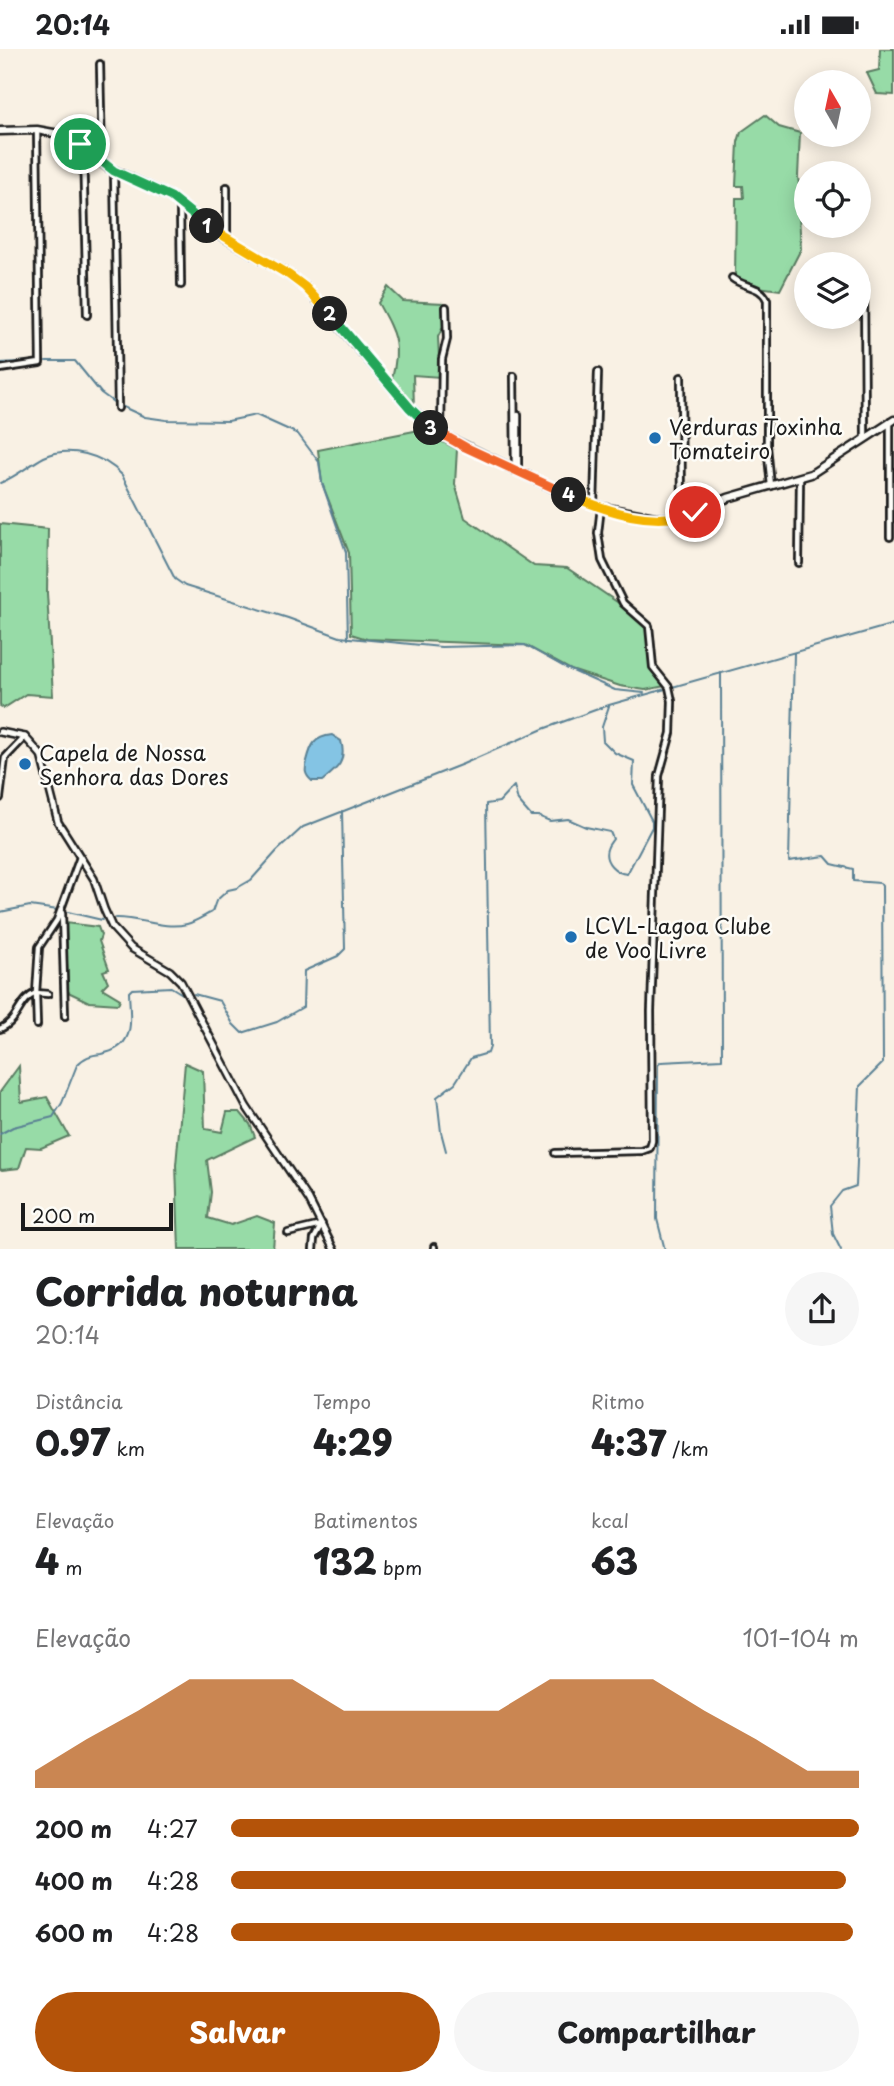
<!DOCTYPE html>
<html lang="pt">
<head>
<meta charset="utf-8">
<style>
	:root { --surface:#fff; --page:#f6f6f6; --text:#202124; --muted:#757577; --accent:#b45309 }
	body { margin:0; font-family:"Playpen Sans",sans-serif; background:var(--page); color:var(--text); height:100vh; display:flex; flex-direction:column; font-size:26px; white-space:nowrap }
	* { box-sizing:border-box; margin:0 }
	p { font-size:23px; color:var(--muted) }
	.icon { flex:none; width:38px; height:38px; fill:none; stroke:currentColor; stroke-width:2; stroke-linecap:round; stroke-linejoin:round }
	.map { position:relative; height:1200px; overflow:hidden }
	.details { display:flex; flex-direction:column; background:var(--surface); flex:1 }
	.details>* { flex:none }
	.needle { width:46px; rotate:351deg }
	.buttons { position:absolute; left:794px; top:21px; display:grid; gap:14px }
	.buttons a { display:grid; place-items:center; width:77px; height:77px; border-radius:50%; background:var(--surface); box-shadow:0 4px 18px #0003; font-size:35px }
	.scale { position:absolute; left:21px; bottom:18px; width:152px; box-sizing:border-box; padding-left:7px; border:4px solid #1c1c1c; border-top:0; font-size:19px; line-height:24px; white-space:nowrap; color:#1c1c1c; -webkit-text-stroke:5px #fdfcf7; paint-order:stroke }
	.pin { position:absolute; display:grid; place-items:center; width:60px; height:60px; color:#fff; margin:-30px; border:4px solid #fff; border-radius:50%; box-shadow:0 2px 7px #0007 }
	.km { position:absolute; width:35px; height:35px; margin:-18px; border-radius:50%; background:#222; color:#fff; font-size:19px; line-height:35px; text-align:center }
	.round { display:grid; place-items:center; flex:none; width:74px; height:74px; border-radius:37px; background:var(--page) }
	.summary { display:flex; align-items:center; justify-content:space-between; height:119px; padding:0 35px }
	h1 { font-size:38px; font-weight:800; line-height:52px }
	.metrics { display:grid; grid-template-columns:repeat(3,1fr); gap:10px; height:119px; padding:7px 35px }
	.metrics div { display:grid; align-content:center }
	.metrics b { font-size:35px; font-weight:800 }
	.metrics small { font-size:19px; font-weight:400 }
	.metrics p { font-size:19px }
	.chart { height:196px; padding:14px 35px }
	.chart p { display:flex; justify-content:space-between }
	.chart svg { width:100%; height:126px; margin-top:7px; fill:var(--accent); opacity:.7 }
	.primary-button { display:flex; gap:14px; margin-top:auto; padding:14px 35px }
	.primary-button a { flex:1; height:80px; border-radius:42px; background:var(--accent); color:#fff; font-size:28px; font-weight:800; line-height:80px; text-align:center }
	.primary-button a+a { background:var(--page); color:var(--text) }
	ul { padding:0 35px; list-style:none; font-size:23px }
	li { display:grid; grid-template-columns:112px 84px 1fr; align-items:center; height:52px }
	li i { height:18px; border-radius:9px; background:var(--accent) }
	.status { display:flex; justify-content:space-between; align-items:center; height:49px; padding:0 35px; background:var(--surface); direction:ltr }
	.status svg { height:19px; fill:currentColor }
	.map>svg:first-child { display:block }
	.green { fill:#97dba7; stroke:#5a7c62; stroke-width:2 }
	.water { fill:#84c4e4; stroke:#5a8194; stroke-width:2 }
	.lines { fill:none; stroke-linecap:round; stroke-linejoin:round }
	.stream { stroke:#5a8194; stroke-width:2 }
	.minor-casing { stroke:#1c1c1c; stroke-width:10 }
	.tertiary-casing { stroke:#1c1c1c; stroke-width:10 }
	.secondary-casing { stroke:#1c1c1c; stroke-width:11 }
	.minor { stroke:#fdfcf7; stroke-width:4.5 }
	.tertiary { stroke:#fdfcf7; stroke-width:5 }
	.secondary { stroke:#fdfcf7; stroke-width:6 }
	.split-1-casing { stroke:#fff; stroke-width:14 }
	.split-2-casing { stroke:#fff; stroke-width:14 }
	.split-3-casing { stroke:#fff; stroke-width:14 }
	.split-4-casing { stroke:#fff; stroke-width:14 }
	.split-5-casing { stroke:#fff; stroke-width:14 }
	.split-1 { stroke:#22a559; stroke-width:9 }
	.split-2 { stroke:#f5b400; stroke-width:9 }
	.split-3 { stroke:#22a559; stroke-width:9 }
	.split-4 { stroke:#f0652b; stroke-width:9 }
	.split-5 { stroke:#f5b400; stroke-width:9 }
	.poi-dot { fill:#1f6fb2; stroke:#fdfcf7; stroke-width:2.5 }
	.labels { text-anchor:middle; dominant-baseline:central; stroke-width:5; stroke-linejoin:round; paint-order:stroke }
	.poi-label { font-size:21px; fill:#1c1c1c; stroke:#fdfcf7; text-anchor:start }
</style>
</head>
<body>
<div class="status"><b>20:14</b><svg viewBox="0 0 49 12"><path d="M0 12V9h3v3zM5 12V6h3v6zM10 12V3h3v9zM15 12V0h3v12zM26 1h20v11H26zM47 4h2v5h-2z"/></svg></div>
<div class="map">
<svg width="894" height="1201" viewBox="0 0 894 1201">
	<rect width="100%" height="100%" fill="#f9f1e4"/>
	<filter id="ink" filterUnits="userSpaceOnUse"><feTurbulence type="fractalNoise" baseFrequency=".0143" numOctaves="2"/><feDisplacementMap in="SourceGraphic" scale="14" xChannelSelector="R" yChannelSelector="G"/><feConvolveMatrix kernelMatrix="1 2 1 2 8 2 1 2 1" color-interpolation-filters="sRGB"/></filter>
	<g filter="url(#ink)">
		<g class="green">
			<polygon points="880,0 894,0 894,46 877,45 867,24 879,21"/>
			<polygon points="765,66 779,78 800,84 798,128 802,160 799,166 801,200 780,241 751,237 735,229 736,149 744,149 743,137 736,137 738,93 741,83"/>
			<path d="M388,238L403,252L444,254V276L438,288L440,328L413,326L414,358L392,330C401,295 395,285 378,254Z"/>
			<polygon points="419,381 457,400 455,435 465,469 534,517 567,519 645,572 649,577 652,612 665,637 645,641 620,637 571,621 525,596 367,590 351,585 349,504 322,434 318,401"/>
			<polygon points="0,475 48,480 47,544 53,647 26,645 4,659 0,657"/>
			<polygon points="65,874 98,878 101,886 99,892 109,920 103,922 108,933 102,939 120,950 118,955 89,953 66,942"/>
			<polygon points="185,1014 203,1022 205,1080 222,1083 227,1063 240,1063 250,1075 255,1088 207,1111 211,1143 208,1169 231,1176 257,1167 275,1174 273,1200 179,1200 176,1116"/>
			<polygon points="19,1017 21,1053 47,1048 69,1087 41,1099 26,1098 19,1119 2,1121 0,1120 0,1043"/>
		</g>
		<path class="water" d="M332,686L341,692C347,713 337,720 322,732H312C304,725 305,721 307,712C311,696 314,688 332,686Z"/>
		<g class="lines">
			<g class="stream">
				<polyline points="46,312 75,312 101,344 116,355"/>
				<polyline points="0,314 37,312"/>
				<polyline points="121,357 145,368 166,371 228,372 256,366 298,385 319,413 322,434 346,503 348,590"/>
				<path d="M0,434C16,428 29,416 44,408C69,396 104,406 122,426L175,530L185,537L288,569L340,588L441,598L525,596L566,619L615,641L644,644"/>
				<polyline points="794,604 789,812 825,807 832,815 853,820 853,832 880,834 882,837 883,1014 860,1037 856,1137 842,1142 830,1157 833,1185 841,1201"/>
				<polyline points="0,863 30,857 58,861"/>
				<polyline points="68,863 102,871"/>
				<path d="M115,869C139,868 163,881 187,875C195,873 204,867 212,863L216,852L228,841L237,839L251,831L277,802L303,778L463,715L543,680L609,656L894,575"/>
				<polyline points="194,945 220,952 233,975 242,984 277,973 303,958 304,922 338,907 345,900 342,762"/>
				<path d="M0,1085L13,1078L53,1068L62,1054L77,1016C84,1008 91,1006 101,1005C137,998 130,972 129,943L132,940L171,938L184,946"/>
				<path d="M446,1102L441,1083L437,1048L455,1034L471,1009L488,1004L490,998L486,755L499,753L514,737L518,752L531,767H538L550,772L568,770L586,778L610,783L613,790C611,793 608,796 607,800C603,813 616,824 627,825L652,778V772L633,736L634,712L615,704L603,692L602,678L609,657"/>
				<polyline points="665,1201 657,1170 658,1016 661,1013 722,1010 721,624"/>
			</g>
			<defs>
				<g id="minor">
					<polyline points="100,15 102,113"/>
					<polyline points="83,99 87,266"/>
					<polyline points="114,122 118,359"/>
					<polyline points="227,138 227,190"/>
					<polyline points="180,156 181,236"/>
					<path d="M732,229C744,239 761,236 767,251V397L771,437"/>
					<polyline points="864,233 865,388"/>
					<polyline points="0,320 40,314 37,81"/>
					<polyline points="514,327 515,421"/>
					<polyline points="681,328 682,467"/>
					<polyline points="518,366 518,423"/>
					<polyline points="890,373 890,488"/>
					<polyline points="441,384 442,310 447,290 446,258"/>
					<polyline points="594,456 598,323"/>
					<polyline points="799,514 800,430"/>
					<polyline points="0,749 5,709 25,688"/>
					<polyline points="62,864 65,967"/>
					<polyline points="37,976 36,944 48,945"/>
					<path d="M0,980C20,971 18,951 36,944L39,898L57,871L80,808"/>
					<polyline points="555,1104 642,1102 650,1099 652,1092 651,962 659,727 671,684 672,652 669,638 653,618 649,577 623,554 602,511 598,484 601,458"/>
					<polyline points="288,1184 321,1176"/>
					<polyline points="434,1198 434,1201"/>
					<polyline points="313,1201 314,1190 322,1175"/>
				</g>
				<polyline id="tertiary" points="0,683 25,688 41,706 58,773 94,830 104,860 112,878 131,899 170,922 181,933 246,1057 309,1151 334,1201"/>
				<polyline id="secondary" points="0,82 37,81 59,85 74,91 107,118 171,148 215,183 286,224 305,238 410,359 441,385 561,443 601,458 660,469 686,467 728,449 811,425 894,371"/>
			</defs>
			<use href="#minor" class="minor-casing"/>
			<use href="#tertiary" class="tertiary-casing"/>
			<use href="#secondary" class="secondary-casing"/>
			<use href="#minor" class="minor"/>
			<use href="#tertiary" class="tertiary"/>
			<use href="#secondary" class="secondary"/>
		</g>
	</g>
	<g class="lines" filter="url(#ink)">
		<defs>
			<polyline id="split-1" points="80,95 114,122 171,148 207,177"/>
			<polyline id="split-2" points="207,177 289,226 305,238 330,265"/>
			<polyline id="split-3" points="330,265 410,359 431,379"/>
			<polyline id="split-4" points="431,379 465,398 569,446"/>
			<path id="split-5" d="M569,446C607,462 654,479 695,463"/>
		</defs>
		<use href="#split-1" class="split-1-casing"/>
		<use href="#split-2" class="split-2-casing"/>
		<use href="#split-3" class="split-3-casing"/>
		<use href="#split-4" class="split-4-casing"/>
		<use href="#split-5" class="split-5-casing"/>
		<use href="#split-1" class="split-1"/>
		<use href="#split-2" class="split-2"/>
		<use href="#split-3" class="split-3"/>
		<use href="#split-4" class="split-4"/>
		<use href="#split-5" class="split-5"/>
	</g>
	<g class="poi-dot">
		<circle cx="655" cy="389" r="7"/>
		<circle cx="25" cy="715" r="7"/>
		<circle cx="571" cy="888" r="7"/>
	</g>
	<g class="labels">
		<g class="poi-label">
			<text x="669" y="377">Verduras Toxinha<tspan x="669" dy="24">Tomateiro</tspan></text>
			<text x="39" y="703">Capela de Nossa<tspan x="39" dy="24">Senhora das Dores</tspan></text>
			<text x="585" y="876">LCVL-Lagoa Clube<tspan x="585" dy="24">de Voo Livre</tspan></text>
		</g>
	</g>
</svg>
<div class="buttons">
<a><svg class="needle" viewBox="-14 -14 28 28"><path d="M0-13l5 13h-10z" fill="#e53935"/><path d="M0 13l5-13h-10z" fill="#757577"/></svg></a>
<a><svg class="icon" aria-label="locate" viewBox="0 0 24 24"><circle cx="12" cy="12" r="6"/><path d="M12 2v4M12 18v4M2 12h4M18 12h4"/></svg></a>
<a><svg class="icon" aria-label="layers" viewBox="0 0 24 24"><path d="M12 4l9 5-9 5-9-5zM3 14l9 5 9-5"/></svg></a>
</div>
<div class="scale">200 m</div>
<div class="pin" style="left:80px;top:95px;background:#1e9e55"><svg class="icon" aria-label="arrive" viewBox="0 0 24 24"><path d="M6 21V4h12l-3 4 3 4H6"/></svg></div>
<div class="pin" style="left:695px;top:463px;background:#d93025"><svg class="icon" aria-label="check" viewBox="0 0 24 24"><path d="M5 12l5 5 9-10"/></svg></div>
<b class="km" style="left:207px;top:177px">1</b>
<b class="km" style="left:330px;top:265px">2</b>
<b class="km" style="left:431px;top:379px">3</b>
<b class="km" style="left:569px;top:446px">4</b>
</div>
<section class="details">
<div class="summary"><div><h1>Corrida noturna</h1><p>20:14</p></div><a class="round"><svg class="icon" aria-label="share" viewBox="0 0 24 24"><path d="M12 15V3M7 8l5-5 5 5M5 13v7h14v-7"/></svg></a></div>
<div class="metrics">
<div><p>Distância</p><b>0.97<small> km</small></b></div>
<div><p>Tempo</p><b>4:29</b></div>
<div><p>Ritmo</p><b>4:37<small> /km</small></b></div>
</div>
<div class="metrics">
<div><p>Elevação</p><b>4<small> m</small></b></div>
<div><p>Batimentos</p><b>132<small> bpm</small></b></div>
<div><p>kcal</p><b>63</b></div>
</div>
<div class="chart"><p><span>Elevação</span>101–104 m</p>
<svg viewBox="0 0 160 44" preserveAspectRatio="none"><path d="M0 44V38L10 27L20 17L30 6L40 6L50 6L60 17L70 17L80 17L90 17L100 6L110 6L120 6L130 17L140 27L150 38L160 38V44z"/></svg>
</div>
<ul>
<li><b>200 m</b>4:27<i style="width:100%"></i></li>
<li><b>400 m</b>4:28<i style="width:98%"></i></li>
<li><b>600 m</b>4:28<i style="width:99%"></i></li>
</ul>
<div class="primary-button"><a>Salvar</a><a>Compartilhar</a></div>
</section>
</body>
</html>
